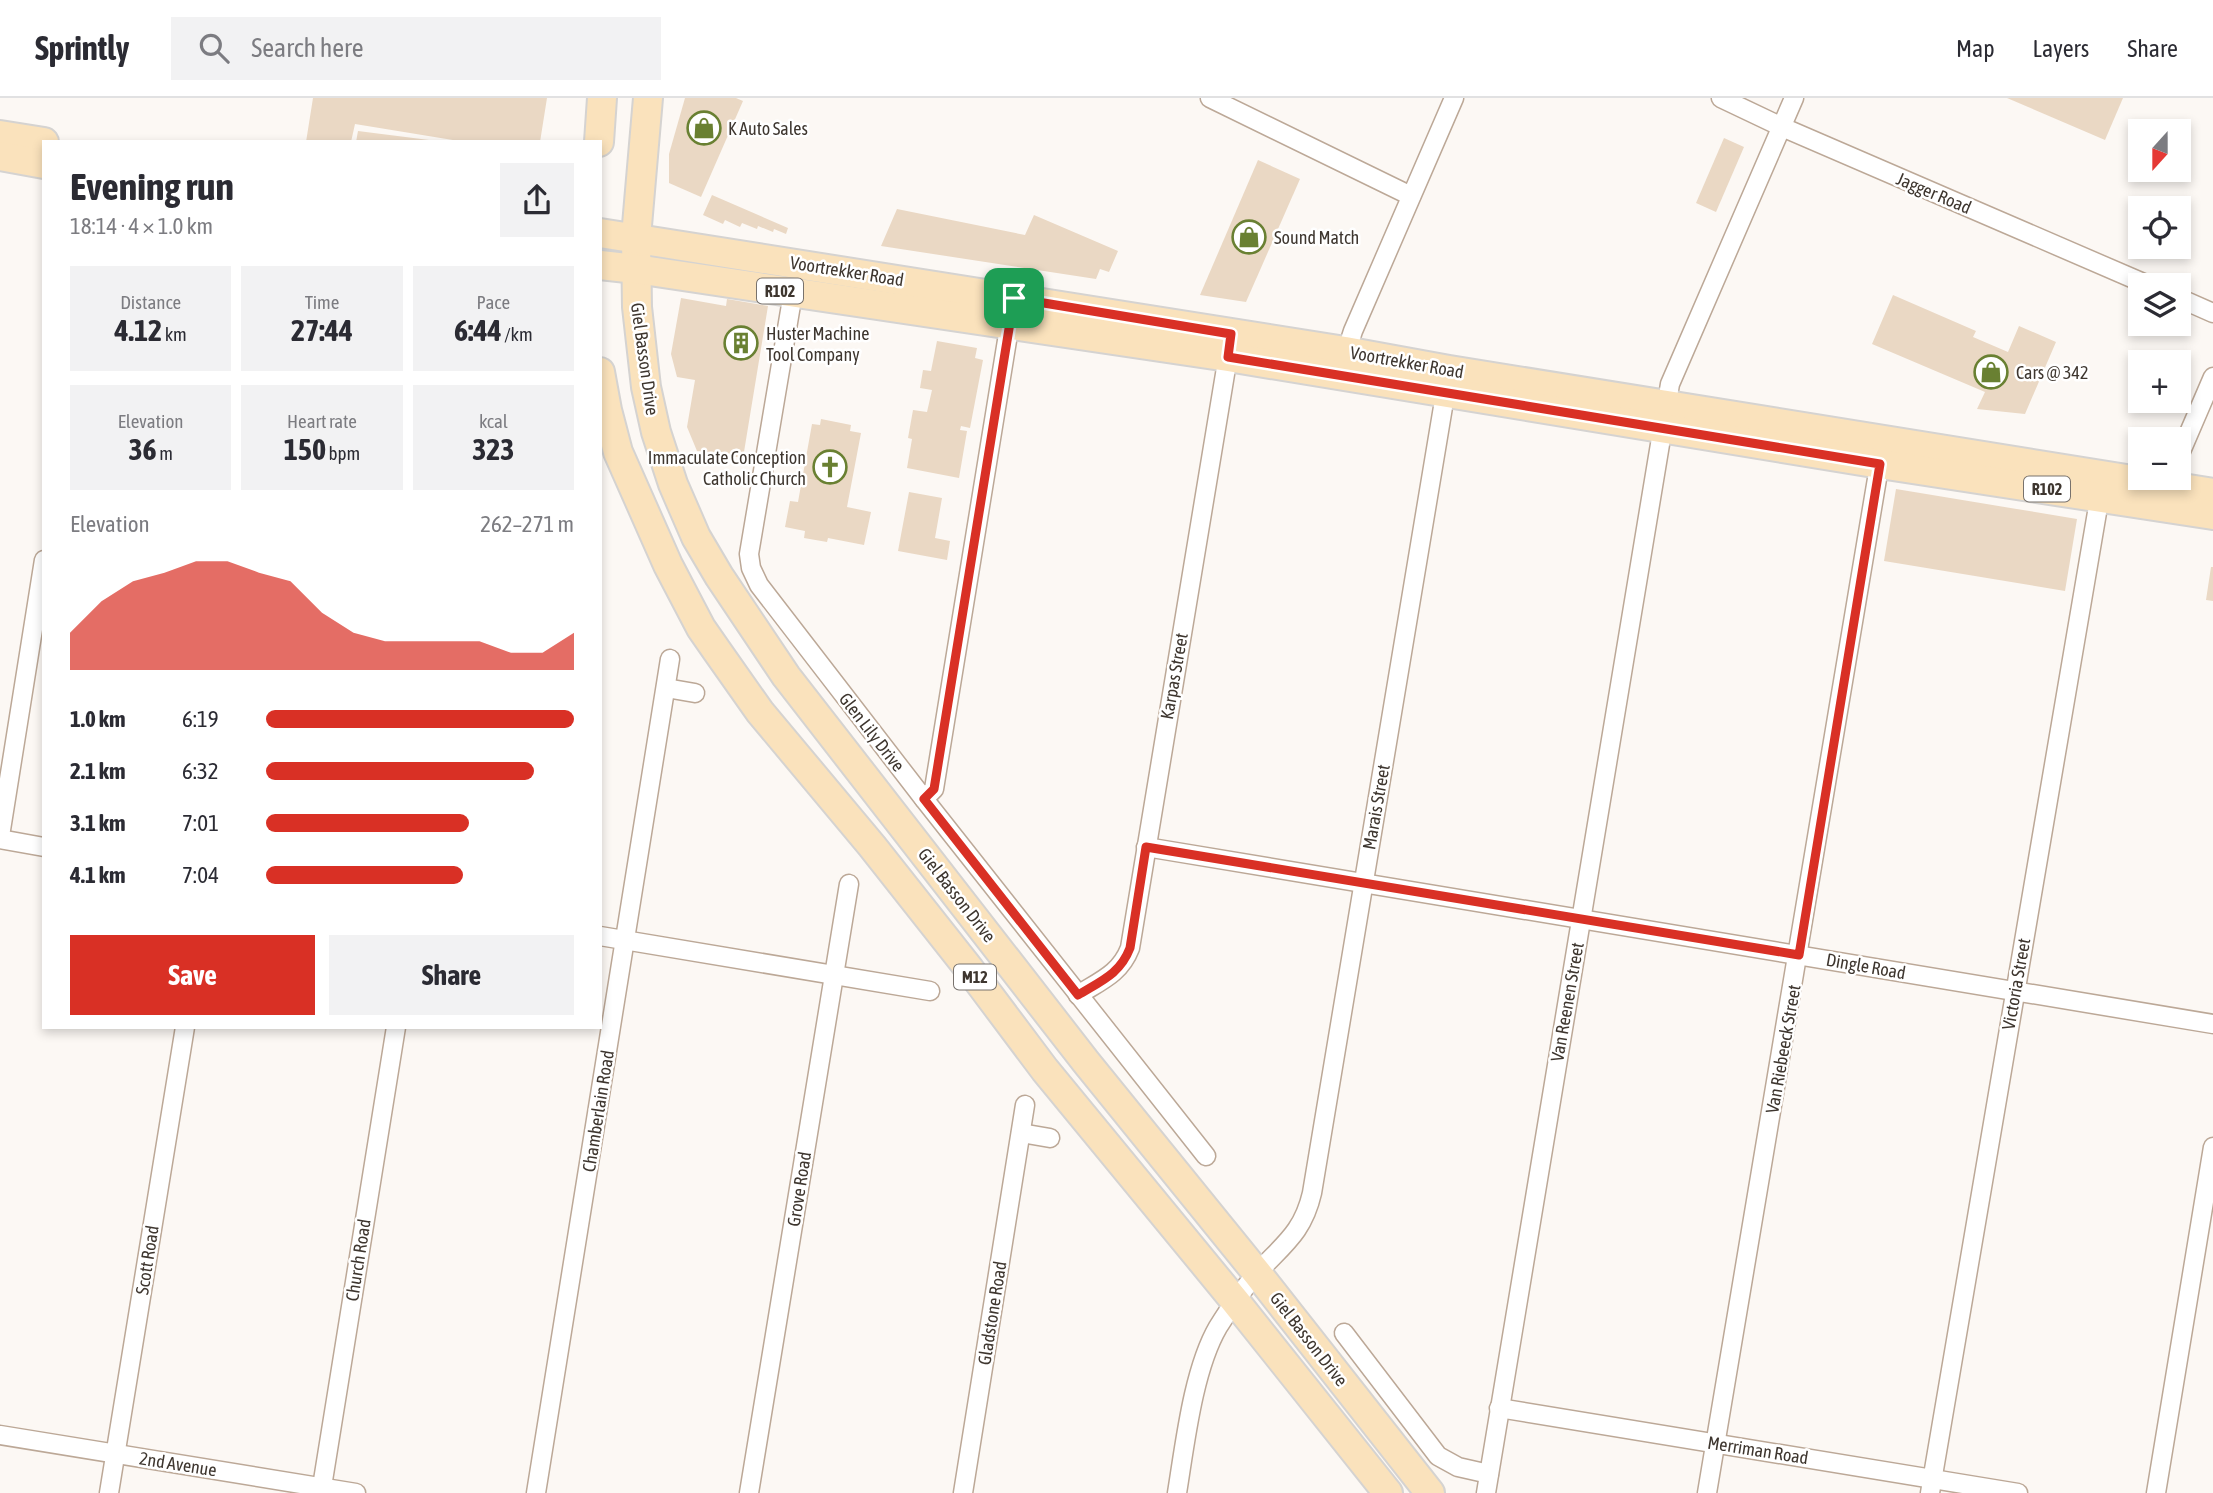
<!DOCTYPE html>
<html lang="en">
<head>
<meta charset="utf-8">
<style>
	:root { --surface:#fff; --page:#f2f2f3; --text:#2b2b33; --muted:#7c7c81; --line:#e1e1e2; --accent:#d93025 }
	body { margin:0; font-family:"Asap Condensed",sans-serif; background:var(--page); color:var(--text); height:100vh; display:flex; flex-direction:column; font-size:26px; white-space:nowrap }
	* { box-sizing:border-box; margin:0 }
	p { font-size:23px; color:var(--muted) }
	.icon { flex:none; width:38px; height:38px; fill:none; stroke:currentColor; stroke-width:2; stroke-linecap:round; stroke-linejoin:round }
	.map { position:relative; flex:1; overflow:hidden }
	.details { position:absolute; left:42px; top:42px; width:560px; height:889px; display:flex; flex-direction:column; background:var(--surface); border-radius:0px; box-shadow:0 4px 10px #0003 }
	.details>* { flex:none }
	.needle { width:46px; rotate:201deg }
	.tools { position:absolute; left:2128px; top:21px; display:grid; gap:14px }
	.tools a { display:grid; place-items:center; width:63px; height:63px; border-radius:0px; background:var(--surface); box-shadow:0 4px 10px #0003; font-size:35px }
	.pin { position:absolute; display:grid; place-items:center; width:60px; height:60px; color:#fff; margin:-30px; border-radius:14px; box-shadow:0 4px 10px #0006 }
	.round { display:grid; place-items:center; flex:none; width:74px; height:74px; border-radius:0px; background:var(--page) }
	.overview { display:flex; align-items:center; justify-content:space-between; height:119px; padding:0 28px }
	h1 { font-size:38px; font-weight:700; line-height:52px }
	.figures { display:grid; grid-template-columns:repeat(3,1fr); gap:10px; height:119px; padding:7px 28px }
	.figures div { display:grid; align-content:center; border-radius:0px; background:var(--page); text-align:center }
	.figures b { font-size:30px; font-weight:700 }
	.figures small { font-size:19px; font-weight:400 }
	.figures p { font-size:19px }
	.chart { height:196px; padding:14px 28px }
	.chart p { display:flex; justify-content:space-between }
	.chart svg { width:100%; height:126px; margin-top:7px; fill:var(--accent); opacity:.7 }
	.cta { display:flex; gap:14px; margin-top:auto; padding:14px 28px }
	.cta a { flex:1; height:80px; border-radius:0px; background:var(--accent); color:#fff; font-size:28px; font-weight:700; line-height:80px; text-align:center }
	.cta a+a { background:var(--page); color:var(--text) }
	ul { padding:0 28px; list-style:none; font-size:23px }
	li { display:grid; grid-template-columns:112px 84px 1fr; align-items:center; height:52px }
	li i { height:18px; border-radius:9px; background:var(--accent) }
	header { display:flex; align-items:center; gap:42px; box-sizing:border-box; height:98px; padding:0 35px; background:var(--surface); border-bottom:2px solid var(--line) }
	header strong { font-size:33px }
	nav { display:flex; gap:38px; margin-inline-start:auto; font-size:24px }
	.search { width:490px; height:63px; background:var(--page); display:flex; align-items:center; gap:18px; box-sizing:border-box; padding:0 24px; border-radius:0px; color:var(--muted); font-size:26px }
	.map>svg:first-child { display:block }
	.building { fill:#ead8c4 }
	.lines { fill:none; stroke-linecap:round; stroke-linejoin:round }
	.minor-casing { stroke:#bca897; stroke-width:21 }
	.primary-casing { stroke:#d5d3d1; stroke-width:32 }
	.minor { stroke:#fff; stroke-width:18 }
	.primary { stroke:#fae2bc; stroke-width:28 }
	.route-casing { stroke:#fff; stroke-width:14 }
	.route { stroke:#d93025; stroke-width:9 }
	.labels { text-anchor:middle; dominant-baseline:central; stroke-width:5; stroke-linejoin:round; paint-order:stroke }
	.shield { fill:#fff; stroke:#78726d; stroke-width:2 }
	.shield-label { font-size:16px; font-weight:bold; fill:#3e362f }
	.poi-label { font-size:18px; fill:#3e362f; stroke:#fff; text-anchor:start }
	.street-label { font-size:18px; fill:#3e362f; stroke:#fff }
</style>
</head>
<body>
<header>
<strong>Sprintly</strong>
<div class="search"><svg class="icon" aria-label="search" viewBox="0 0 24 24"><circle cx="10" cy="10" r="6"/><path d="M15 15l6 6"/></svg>Search here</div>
<nav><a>Map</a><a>Layers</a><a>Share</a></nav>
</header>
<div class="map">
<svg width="2213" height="1395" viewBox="0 0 2213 1395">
	<rect width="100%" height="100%" fill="#fcf8f4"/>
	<g class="building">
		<polygon points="313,0 547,0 540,44 465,44 355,26 351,44 306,44"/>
		<polygon points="685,0 736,0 743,3 701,99 669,85 669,56"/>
		<polygon points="2007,0 2123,0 2105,42"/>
		<polygon points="358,33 429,42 429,44 356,44"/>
		<polygon points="1724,40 1744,49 1716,114 1696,105"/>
		<polygon points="1258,62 1300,81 1246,204 1200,197"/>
		<polygon points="712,97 788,130 786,136 774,131 773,134 758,128 757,131 742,125 740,129 725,122 723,126 703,117"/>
		<polygon points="897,111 1025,137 1034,117 1118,153 1109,174 1100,171 1096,181 881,148"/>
		<polygon points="1893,197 1976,233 1973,239 2008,254 2019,228 2056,244 2025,316 1977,311 1985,294 1872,246"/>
		<polygon points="681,200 726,208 727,201 768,208 743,360 697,353 687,329 695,282 677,279 671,256"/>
		<polygon points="937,243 977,250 975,260 983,262 970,330 961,328 960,332 967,333 959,380 907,370 912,341 908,340 913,312 927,314 932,292 920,290 923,272 931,273"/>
		<polygon points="821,321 851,327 850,333 861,335 847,409 871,414 864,447 828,440 827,444 804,440 805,433 785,429 790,403 798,404 812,326 820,327"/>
		<polygon points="1896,391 2077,421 2065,493 1884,463"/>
		<polygon points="909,394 942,400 935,440 950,443 947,462 898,453"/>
		<polygon points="2211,469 2213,469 2213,503 2206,502"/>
	</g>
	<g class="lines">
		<defs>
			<g id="minor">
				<polyline points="1210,0 1411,98"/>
				<polyline points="1721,0 1782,29 2148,187"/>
				<polyline points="793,195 749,456 751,470 759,487 924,701 1206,1058"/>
				<polyline points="2179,200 2213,215"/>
				<polyline points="1344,261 1353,233 1454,0"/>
				<polyline points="2179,358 2213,279"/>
				<polyline points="666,590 695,595"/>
				<polyline points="924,701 934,691 1011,218"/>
				<polyline points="0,738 44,462"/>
				<polyline points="0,741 44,749"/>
				<polyline points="1146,749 2213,926"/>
				<polyline points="600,838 930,893"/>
				<path d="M1078,897C1100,883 1120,876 1130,850L1229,252"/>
				<polyline points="1021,1035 1050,1040"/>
				<polyline points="1344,1235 1438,1358 1458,1369 1489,1376"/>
				<polyline points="1499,1310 2018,1395"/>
				<polyline points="0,1337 356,1395"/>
				<polyline points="109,1395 185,929"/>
				<polyline points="321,1395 396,929"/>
				<polyline points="536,1395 670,561"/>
				<polyline points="749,1395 849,786"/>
				<polyline points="963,1395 1025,1007"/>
				<path d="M1177,1395C1185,1346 1193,1272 1218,1229C1230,1210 1243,1190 1259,1173C1284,1146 1303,1134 1312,1095L1447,285"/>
				<polyline points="1486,1395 1670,286 1794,0"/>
				<polyline points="1707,1395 1881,357"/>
				<polyline points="1930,1395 2101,391"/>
				<polyline points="2156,1395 2213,1049"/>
			</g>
			<g id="primary">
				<polyline points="648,0 636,139 637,209 646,289 656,334 673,386 696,439 719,478 786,578 1086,964 1257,1175 1430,1395"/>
				<polyline points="0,37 44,44"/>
				<polyline points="599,44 602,0"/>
				<polyline points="0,58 44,66"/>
				<polyline points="600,135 1345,253 1449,272 2213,395"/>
				<polyline points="600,167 636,171 1228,259 1880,366 2213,417"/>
				<polyline points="600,274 607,312 618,354 668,467 701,530 717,553 760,614 872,748 970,872 1045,972 1235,1203 1388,1395"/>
			</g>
		</defs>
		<use href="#minor" class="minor-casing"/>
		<use href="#primary" class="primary-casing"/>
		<use href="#minor" class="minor"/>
		<use href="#primary" class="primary"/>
	</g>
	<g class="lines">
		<defs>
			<path id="route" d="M1014,200L1231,236L1228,259L1880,366L1799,857L1146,749L1130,850C1120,876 1101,883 1078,897L924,701L934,691Z"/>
		</defs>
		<use href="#route" class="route-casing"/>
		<use href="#route" class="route"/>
	</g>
	<defs>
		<symbol id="shop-ring" viewBox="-11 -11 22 22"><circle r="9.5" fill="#fff" stroke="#698032" stroke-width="1.5"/><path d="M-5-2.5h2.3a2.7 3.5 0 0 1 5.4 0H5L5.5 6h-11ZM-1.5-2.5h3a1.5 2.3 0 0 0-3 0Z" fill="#698032"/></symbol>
		<symbol id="building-ring" viewBox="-11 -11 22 22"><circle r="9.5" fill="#fff" stroke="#698032" stroke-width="1.5"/><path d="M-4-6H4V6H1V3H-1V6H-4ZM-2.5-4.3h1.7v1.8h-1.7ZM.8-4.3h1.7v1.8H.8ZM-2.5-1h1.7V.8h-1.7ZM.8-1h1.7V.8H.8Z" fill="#698032"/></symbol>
		<symbol id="church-ring" viewBox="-11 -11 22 22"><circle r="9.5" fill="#fff" stroke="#698032" stroke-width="1.5"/><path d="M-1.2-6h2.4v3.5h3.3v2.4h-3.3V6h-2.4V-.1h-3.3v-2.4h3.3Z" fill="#698032"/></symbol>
	</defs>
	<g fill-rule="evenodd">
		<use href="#shop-ring" x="685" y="11" width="38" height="38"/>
		<use href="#shop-ring" x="1230" y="120" width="38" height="38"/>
		<use href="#building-ring" x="722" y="226" width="38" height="38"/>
		<use href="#shop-ring" x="1972" y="255" width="38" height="38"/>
		<use href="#church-ring" x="811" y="350" width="38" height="38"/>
	</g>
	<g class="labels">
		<g class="shield">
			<rect x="757" y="180.5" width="46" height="25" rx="5"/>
			<rect x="2024" y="378.5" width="46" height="25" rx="5"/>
			<rect x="954" y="866.5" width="42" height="25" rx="5"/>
		</g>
		<g class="shield-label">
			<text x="780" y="193">R102</text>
			<text x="2047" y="391">R102</text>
			<text x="975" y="879">M12</text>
		</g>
		<g class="poi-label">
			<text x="728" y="30">K Auto Sales</text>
			<text x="1274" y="139">Sound Match</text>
			<text x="766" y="235">Huster Machine<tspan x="766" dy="21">Tool Company</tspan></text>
			<text x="2016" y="274">Cars @ 342</text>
			<text x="806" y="359" text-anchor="end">Immaculate Conception<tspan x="806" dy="21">Catholic Church</tspan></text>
		</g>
		<g class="street-label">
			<text transform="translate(1934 95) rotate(23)">Jagger Road</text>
			<text transform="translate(847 173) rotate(9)">Voortrekker Road</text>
			<text transform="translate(645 261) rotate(82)">Giel Basson Drive</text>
			<text transform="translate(1407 264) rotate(10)">Voortrekker Road</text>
			<text transform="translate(1174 578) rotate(-80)">Karpas Street</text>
			<text transform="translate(872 634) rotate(52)">Glen Lily Drive</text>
			<text transform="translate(1376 709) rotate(-80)">Marais Street</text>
			<text transform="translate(957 797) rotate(52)">Giel Basson Drive</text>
			<text transform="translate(1866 868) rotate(10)">Dingle Road</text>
			<text transform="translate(2016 886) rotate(-80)">Victoria Street</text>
			<text transform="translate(1567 904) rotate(-80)">Van Reenen Street</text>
			<text transform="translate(1783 951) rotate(-80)">Van Riebeeck Street</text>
			<text transform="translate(598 1013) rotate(-81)">Chamberlain Road</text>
			<text transform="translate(799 1091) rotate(-81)">Grove Road</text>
			<text transform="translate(147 1162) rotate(-81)">Scott Road</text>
			<text transform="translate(358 1162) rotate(-81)">Church Road</text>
			<text transform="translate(992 1215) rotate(-81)">Gladstone Road</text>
			<text transform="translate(1309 1241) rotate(52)">Giel Basson Drive</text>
			<text transform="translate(1758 1352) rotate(9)">Merriman Road</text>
			<text transform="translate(178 1366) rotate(9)">2nd Avenue</text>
		</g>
	</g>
</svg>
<div class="tools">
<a><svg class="needle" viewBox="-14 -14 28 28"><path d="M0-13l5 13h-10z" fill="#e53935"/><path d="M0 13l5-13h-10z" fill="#7c7c81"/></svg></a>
<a><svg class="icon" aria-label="locate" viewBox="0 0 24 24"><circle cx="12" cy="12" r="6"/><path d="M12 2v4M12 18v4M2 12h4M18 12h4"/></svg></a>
<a><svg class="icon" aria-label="layers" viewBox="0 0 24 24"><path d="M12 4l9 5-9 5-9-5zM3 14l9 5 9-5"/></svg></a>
<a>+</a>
<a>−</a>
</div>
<div class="pin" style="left:1014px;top:200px;background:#1e9e55"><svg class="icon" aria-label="arrive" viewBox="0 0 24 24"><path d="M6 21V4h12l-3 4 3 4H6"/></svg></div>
<section class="details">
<div class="overview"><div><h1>Evening run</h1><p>18:14 · 4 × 1.0 km</p></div><a class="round"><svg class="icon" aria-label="share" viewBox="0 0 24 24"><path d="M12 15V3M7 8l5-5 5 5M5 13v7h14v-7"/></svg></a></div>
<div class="figures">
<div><p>Distance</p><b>4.12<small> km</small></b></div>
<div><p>Time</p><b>27:44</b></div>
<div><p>Pace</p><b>6:44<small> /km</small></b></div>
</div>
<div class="figures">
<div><p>Elevation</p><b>36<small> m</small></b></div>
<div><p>Heart rate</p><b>150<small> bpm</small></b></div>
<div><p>kcal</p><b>323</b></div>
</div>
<div class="chart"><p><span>Elevation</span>262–271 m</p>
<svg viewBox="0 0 160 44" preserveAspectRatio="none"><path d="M0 44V31L10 20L20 13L30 10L40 6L50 6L60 10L70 13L80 24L90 31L100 34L110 34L120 34L130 34L140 38L150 38L160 31V44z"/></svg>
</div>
<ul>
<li><b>1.0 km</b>6:19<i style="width:100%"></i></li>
<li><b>2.1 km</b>6:32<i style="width:87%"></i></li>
<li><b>3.1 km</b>7:01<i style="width:66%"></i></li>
<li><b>4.1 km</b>7:04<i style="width:64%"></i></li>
</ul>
<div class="cta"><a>Save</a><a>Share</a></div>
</section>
</div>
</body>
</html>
